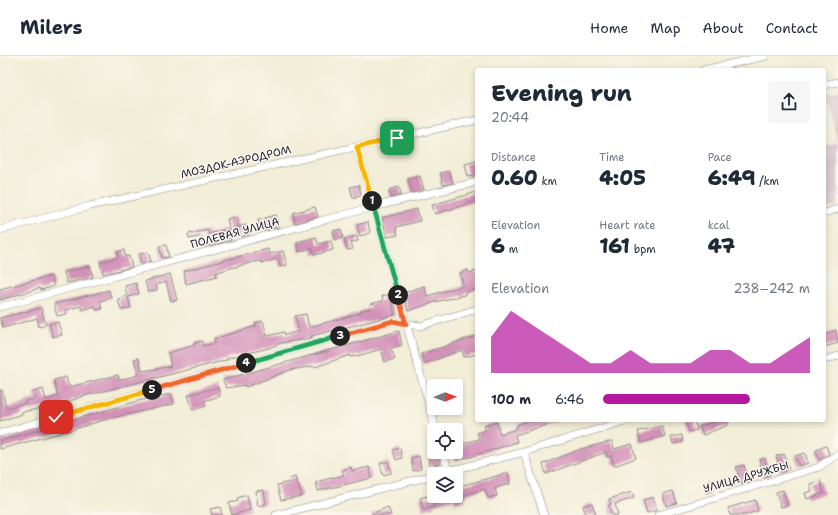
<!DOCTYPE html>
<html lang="en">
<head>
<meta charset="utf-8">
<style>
	:root { --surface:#fff; --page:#f6f6f7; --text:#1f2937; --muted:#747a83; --line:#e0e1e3; --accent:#b5179e }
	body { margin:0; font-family:"Shantell Sans",sans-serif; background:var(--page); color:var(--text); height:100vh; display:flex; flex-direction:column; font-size:15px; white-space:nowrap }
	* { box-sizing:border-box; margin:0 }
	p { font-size:13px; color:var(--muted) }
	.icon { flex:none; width:22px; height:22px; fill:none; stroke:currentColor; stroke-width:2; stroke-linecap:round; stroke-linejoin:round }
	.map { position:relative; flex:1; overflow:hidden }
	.sheet { position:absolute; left:475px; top:12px; width:351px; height:354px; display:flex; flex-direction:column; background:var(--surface); border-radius:4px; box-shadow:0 2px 6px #0003 }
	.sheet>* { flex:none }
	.needle { width:26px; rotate:89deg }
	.fabs { position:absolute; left:427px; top:323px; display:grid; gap:8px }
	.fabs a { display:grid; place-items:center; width:36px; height:36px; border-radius:4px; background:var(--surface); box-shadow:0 2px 6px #0003; font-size:20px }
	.pin { position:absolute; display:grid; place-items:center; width:34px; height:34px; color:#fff; margin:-17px; border-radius:8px; box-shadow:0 2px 6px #0006 }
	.km { position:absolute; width:20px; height:20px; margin:-10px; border-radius:50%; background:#222; color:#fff; font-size:11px; line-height:20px; text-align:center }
	.round { display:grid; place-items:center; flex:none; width:42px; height:42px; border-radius:4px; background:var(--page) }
	.headline { display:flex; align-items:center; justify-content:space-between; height:68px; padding:0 16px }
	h1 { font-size:22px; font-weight:800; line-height:30px }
	.figures { display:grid; grid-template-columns:repeat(3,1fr); gap:6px; height:68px; padding:4px 16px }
	.figures div { display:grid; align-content:center }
	.figures b { font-size:20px; font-weight:800 }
	.figures small { font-size:11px; font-weight:400 }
	.figures p { font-size:11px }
	.chart { height:112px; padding:8px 16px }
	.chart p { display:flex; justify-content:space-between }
	.chart svg { width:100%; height:72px; margin-top:4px; fill:var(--accent); opacity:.7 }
	ul { padding:0 16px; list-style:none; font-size:13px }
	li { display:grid; grid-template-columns:64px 48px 1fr; align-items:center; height:30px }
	li i { height:10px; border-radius:5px; background:var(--accent) }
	header { display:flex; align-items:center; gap:24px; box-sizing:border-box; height:56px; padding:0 20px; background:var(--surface); border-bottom:1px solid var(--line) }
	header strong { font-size:19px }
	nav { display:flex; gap:22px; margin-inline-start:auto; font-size:14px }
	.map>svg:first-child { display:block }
	.industrial { fill:#d1bdc9 }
	.building { fill:#d390b8 }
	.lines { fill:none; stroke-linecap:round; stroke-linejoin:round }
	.minor-casing { stroke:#8a8888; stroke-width:8 }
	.minor { stroke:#fff; stroke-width:7 }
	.split-1-casing { stroke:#fff; stroke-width:8 }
	.split-2-casing { stroke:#fff; stroke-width:8 }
	.split-3-casing { stroke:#fff; stroke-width:8 }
	.split-4-casing { stroke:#fff; stroke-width:8 }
	.split-5-casing { stroke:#fff; stroke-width:8 }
	.split-6-casing { stroke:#fff; stroke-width:8 }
	.split-1 { stroke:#f5b400; stroke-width:5 }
	.split-2 { stroke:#22a559; stroke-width:5 }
	.split-3 { stroke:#f0652b; stroke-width:5 }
	.split-4 { stroke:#22a559; stroke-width:5 }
	.split-5 { stroke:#f0652b; stroke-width:5 }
	.split-6 { stroke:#f5b400; stroke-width:5 }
	.labels { text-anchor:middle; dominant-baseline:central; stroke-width:3; stroke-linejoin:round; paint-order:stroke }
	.street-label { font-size:11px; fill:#22223b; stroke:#fbf7ec }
</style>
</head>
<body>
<header>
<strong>Milers</strong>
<nav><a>Home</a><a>Map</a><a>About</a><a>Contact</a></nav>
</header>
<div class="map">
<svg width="838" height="459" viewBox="0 0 838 459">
	<rect width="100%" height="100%" fill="#fbf7ec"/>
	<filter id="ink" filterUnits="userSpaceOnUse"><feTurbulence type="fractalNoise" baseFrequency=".025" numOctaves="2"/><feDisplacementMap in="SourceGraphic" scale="8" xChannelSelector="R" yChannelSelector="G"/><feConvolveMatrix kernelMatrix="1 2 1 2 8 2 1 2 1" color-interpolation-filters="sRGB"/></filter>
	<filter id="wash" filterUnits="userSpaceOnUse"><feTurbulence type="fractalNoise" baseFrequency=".012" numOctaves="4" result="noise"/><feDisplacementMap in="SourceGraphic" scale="16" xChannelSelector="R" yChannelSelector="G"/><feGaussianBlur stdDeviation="0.9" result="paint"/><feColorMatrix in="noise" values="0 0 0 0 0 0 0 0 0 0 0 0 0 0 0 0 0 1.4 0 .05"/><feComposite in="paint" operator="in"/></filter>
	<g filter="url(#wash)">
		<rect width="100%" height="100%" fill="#f2edd6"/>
		<g class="industrial">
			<polygon points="838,35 838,87 825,38"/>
			<polygon points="838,87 838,150 824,153 824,91"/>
		</g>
		<g id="blocks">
			<g class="building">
				<polygon points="476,105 477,119 468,121 465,108"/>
				<polygon points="449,115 453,127 443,129 440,117"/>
				<polygon points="420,120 424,134 412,137 408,123"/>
				<polygon points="359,129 361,139 353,142 350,131"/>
				<polygon points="399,131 401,139 391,142 389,134"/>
				<polygon points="477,136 477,145 435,158 432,149"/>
				<polygon points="315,151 318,161 295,167 293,157"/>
				<polygon points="417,153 420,165 396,171 398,179 387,181 382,162"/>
				<polygon points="276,159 279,171 264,175 262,169 259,170 258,164"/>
				<polygon points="236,161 239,174 230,177 227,163"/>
				<polygon points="368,166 370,177 360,180 357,169"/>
				<polygon points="246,169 249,179 241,181 238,171"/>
				<polygon points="228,173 231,184 205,191 202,180 189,183 188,178 208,174 209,178 208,178"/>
				<polygon points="341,173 343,182 335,184 333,175"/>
				<polygon points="357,180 358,185 351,186 353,193 347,194 344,183"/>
				<polygon points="316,181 318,188 331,185 333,194 314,199 312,192 299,196 297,186"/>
				<polygon points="166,189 169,201 162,202 159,190"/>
				<polygon points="268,193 270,198 283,195 287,209 280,211 278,203 262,207 261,205 254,206 227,213 216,217 217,220 186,228 184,215"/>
				<polygon points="124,194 125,201 129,200 132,211 103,218 100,206 118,201 117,196"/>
				<polygon points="148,196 151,205 141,208 139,198"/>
				<polygon points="90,210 93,221 67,227 64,216"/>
				<polygon points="468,214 469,217 477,215 477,233 465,237 465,239 435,246 408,255 403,237 424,230 427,240 463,230 460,217"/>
				<polygon points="170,218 177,244 171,245 166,226 156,229 157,234 148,236 145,225"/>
				<polygon points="51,220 54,230 41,234 40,232 0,244 0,233"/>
				<polygon points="136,227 139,238 128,241 131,252 121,254 118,243 127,240 125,230"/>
				<polygon points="109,234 111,242 100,245 102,253 96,254 95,250 82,254 81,250 66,254 67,258 57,260 54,248"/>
				<polygon points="390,238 395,259 311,280 312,282 281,287 269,292 227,302 227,304 84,340 58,349 22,356 22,358 0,365 0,334 2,334 6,352 26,347 25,345 35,343 33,336 43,333 46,344 58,340 54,324 66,321 69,331 118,319 119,324 135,320 138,318 134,303 139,302 142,315 162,312 171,310 168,297 195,289 194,287 202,285 203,290 215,287 214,283 256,270 255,267 263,265 267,280 284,276 285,279 299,275 295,260 306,258 309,271 361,257 360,255 371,252 370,248 383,245 382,240"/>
				<polygon points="41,252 46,269 39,271 37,262 3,272 0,262"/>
				<polygon points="58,266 62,279 53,281 49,268"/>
				<polygon points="836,274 838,287 824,291 824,279"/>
				<polygon points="399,275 402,289 391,292 395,303 385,306 381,293 361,299 350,301 350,299 315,311 314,310 290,314 246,331 245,329 226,332 223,324 230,322"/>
				<polygon points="477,280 477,298 464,301 462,294 424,308 421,298"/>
				<polygon points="218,331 220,340 204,345 206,350 193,354 188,339"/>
				<polygon points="171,338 174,348 107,363 68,375 0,393 0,385 138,345"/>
				<polygon points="531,364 559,365 515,379 517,386 467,402 466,401 456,404 454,396 456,396 456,393 463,391 462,388 479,383 477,377 486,374 484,370 497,366 500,378 516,373 518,368"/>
				<polygon points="685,364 694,364 697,374 689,376"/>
				<polygon points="720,364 726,364 728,369 703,379 700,370"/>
				<polygon points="662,370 665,380 641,387 638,375"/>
				<polygon points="682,379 683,386 673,388 671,381"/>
				<polygon points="612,385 614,393 632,388 636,402 614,410 611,400 607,401 606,396 546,418 543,408 581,393"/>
				<polygon points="434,387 434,396 438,396 440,408 430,410 427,388"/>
				<polygon points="826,390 829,398 819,404 816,394"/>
				<polygon points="400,392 402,402 396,404 393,394"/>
				<polygon points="805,397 808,407 799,410 795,400"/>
				<polygon points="784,398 789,413 781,416 776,400"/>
				<polygon points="419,400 421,413 413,415 411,402"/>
				<polygon points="765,402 770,419 764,421 759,404"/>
				<polygon points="388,405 391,417 383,419 380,407"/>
				<polygon points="744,409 749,425 741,427 736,411"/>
				<polygon points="351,411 352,415 369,411 372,422 318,435 316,426 344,419 342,414"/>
				<polygon points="508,417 510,428 495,432 497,440 488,442 485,433 464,439 465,444 456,447 454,442 433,449 434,451 423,454 420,442 427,440 427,442 456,440 456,431"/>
				<polygon points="295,421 302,440 281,444 277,429 290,426 289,423"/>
				<polygon points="820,424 824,437 807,443 805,437 812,435 810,428"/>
				<polygon points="710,426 712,435 706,437 704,427"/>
				<polygon points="264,434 266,448 258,450 256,435"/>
				<polygon points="783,434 788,449 781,451 776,436"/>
				<polygon points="673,435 677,447 666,450 663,438"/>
				<polygon points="632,436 634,442 615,448 618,459 612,459 608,449 611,449 609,443"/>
				<polygon points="247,439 250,454 232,459 229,447 238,445 237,442"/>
				<polygon points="653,441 657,454 647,457 643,444"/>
				<polygon points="755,444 758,455 744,459 730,459 728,452"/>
				<polygon points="592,447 596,459 586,459 583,450"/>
				<polygon points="220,451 222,459 212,459 210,453"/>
				<polygon points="388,451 391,459 371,459 371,458"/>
			</g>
		</g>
	</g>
	<g filter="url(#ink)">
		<use href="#blocks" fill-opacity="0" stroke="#8a8888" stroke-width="1"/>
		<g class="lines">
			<defs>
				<g id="minor">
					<polyline points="703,14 766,0"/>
					<polyline points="824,29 838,26"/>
					<polyline points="357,91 436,374"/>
					<polyline points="824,157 838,153"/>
					<polyline points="0,174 90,150 477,64"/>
					<polyline points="0,251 373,151 477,126"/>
					<polyline points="824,304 838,300"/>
					<polyline points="0,377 393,265 420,270 477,253"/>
					<polyline points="443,396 448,415"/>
					<polyline points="524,396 544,459"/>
					<polyline points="437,418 524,396 628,364"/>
					<polyline points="276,459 434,419"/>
					<polyline points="658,459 819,411 838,398"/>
				</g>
			</defs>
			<use href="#minor" class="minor-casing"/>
			<use href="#minor" class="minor"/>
		</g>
	</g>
	<g class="lines" filter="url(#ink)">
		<defs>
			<polyline id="split-1" points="372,145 357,91 397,82"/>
			<polyline id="split-2" points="372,145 398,239"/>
			<polyline id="split-3" points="340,280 393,265 406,268 398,239"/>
			<polyline id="split-4" points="246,307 340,280"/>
			<polyline id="split-5" points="152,334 246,307"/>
			<polyline id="split-6" points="56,361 152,334"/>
		</defs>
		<use href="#split-1" class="split-1-casing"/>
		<use href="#split-2" class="split-2-casing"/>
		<use href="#split-3" class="split-3-casing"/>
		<use href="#split-4" class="split-4-casing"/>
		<use href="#split-5" class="split-5-casing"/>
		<use href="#split-6" class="split-6-casing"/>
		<use href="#split-1" class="split-1"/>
		<use href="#split-2" class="split-2"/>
		<use href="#split-3" class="split-3"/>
		<use href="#split-4" class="split-4"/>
		<use href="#split-5" class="split-5"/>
		<use href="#split-6" class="split-6"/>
	</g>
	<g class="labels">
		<g class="street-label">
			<text transform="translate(236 106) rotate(-13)">МОЗДОК-АЭРОДРОМ</text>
			<text transform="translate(235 177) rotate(-15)">ПОЛЕВАЯ УЛИЦА</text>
			<text transform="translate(746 421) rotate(-16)">УЛИЦА ДРУЖБЫ</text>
		</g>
	</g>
</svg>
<div class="fabs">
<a><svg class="needle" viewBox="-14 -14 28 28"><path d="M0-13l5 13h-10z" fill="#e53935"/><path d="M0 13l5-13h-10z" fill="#747a83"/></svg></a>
<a><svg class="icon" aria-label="locate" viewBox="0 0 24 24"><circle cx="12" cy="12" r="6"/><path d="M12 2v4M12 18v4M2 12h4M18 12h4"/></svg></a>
<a><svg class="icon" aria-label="layers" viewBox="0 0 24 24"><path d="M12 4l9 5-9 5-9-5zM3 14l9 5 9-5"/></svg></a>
</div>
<div class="pin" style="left:397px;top:82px;background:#1e9e55"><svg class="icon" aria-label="arrive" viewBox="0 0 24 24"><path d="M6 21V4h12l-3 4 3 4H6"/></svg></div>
<div class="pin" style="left:56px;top:361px;background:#d93025"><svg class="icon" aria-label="check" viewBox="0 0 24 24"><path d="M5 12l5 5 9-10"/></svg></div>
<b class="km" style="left:372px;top:145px">1</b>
<b class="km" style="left:398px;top:239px">2</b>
<b class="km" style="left:340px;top:280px">3</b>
<b class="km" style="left:246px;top:307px">4</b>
<b class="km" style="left:152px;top:334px">5</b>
<section class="sheet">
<div class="headline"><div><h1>Evening run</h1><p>20:44</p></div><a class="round"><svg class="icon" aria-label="share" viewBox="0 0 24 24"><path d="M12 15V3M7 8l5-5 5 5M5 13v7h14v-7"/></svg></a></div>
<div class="figures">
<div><p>Distance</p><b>0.60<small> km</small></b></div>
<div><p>Time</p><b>4:05</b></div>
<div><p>Pace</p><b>6:49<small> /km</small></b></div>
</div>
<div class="figures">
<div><p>Elevation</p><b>6<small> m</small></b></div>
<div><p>Heart rate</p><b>161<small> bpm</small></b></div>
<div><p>kcal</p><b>47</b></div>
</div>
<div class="chart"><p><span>Elevation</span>238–242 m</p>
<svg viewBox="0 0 160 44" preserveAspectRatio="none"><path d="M0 44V22L10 6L20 14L30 22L40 30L50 38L60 38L70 30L80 38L90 38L100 38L110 30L120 30L130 38L140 38L150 30L160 22V44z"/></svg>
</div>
<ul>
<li><b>100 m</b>6:46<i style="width:71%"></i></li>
</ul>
</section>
</div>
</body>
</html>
